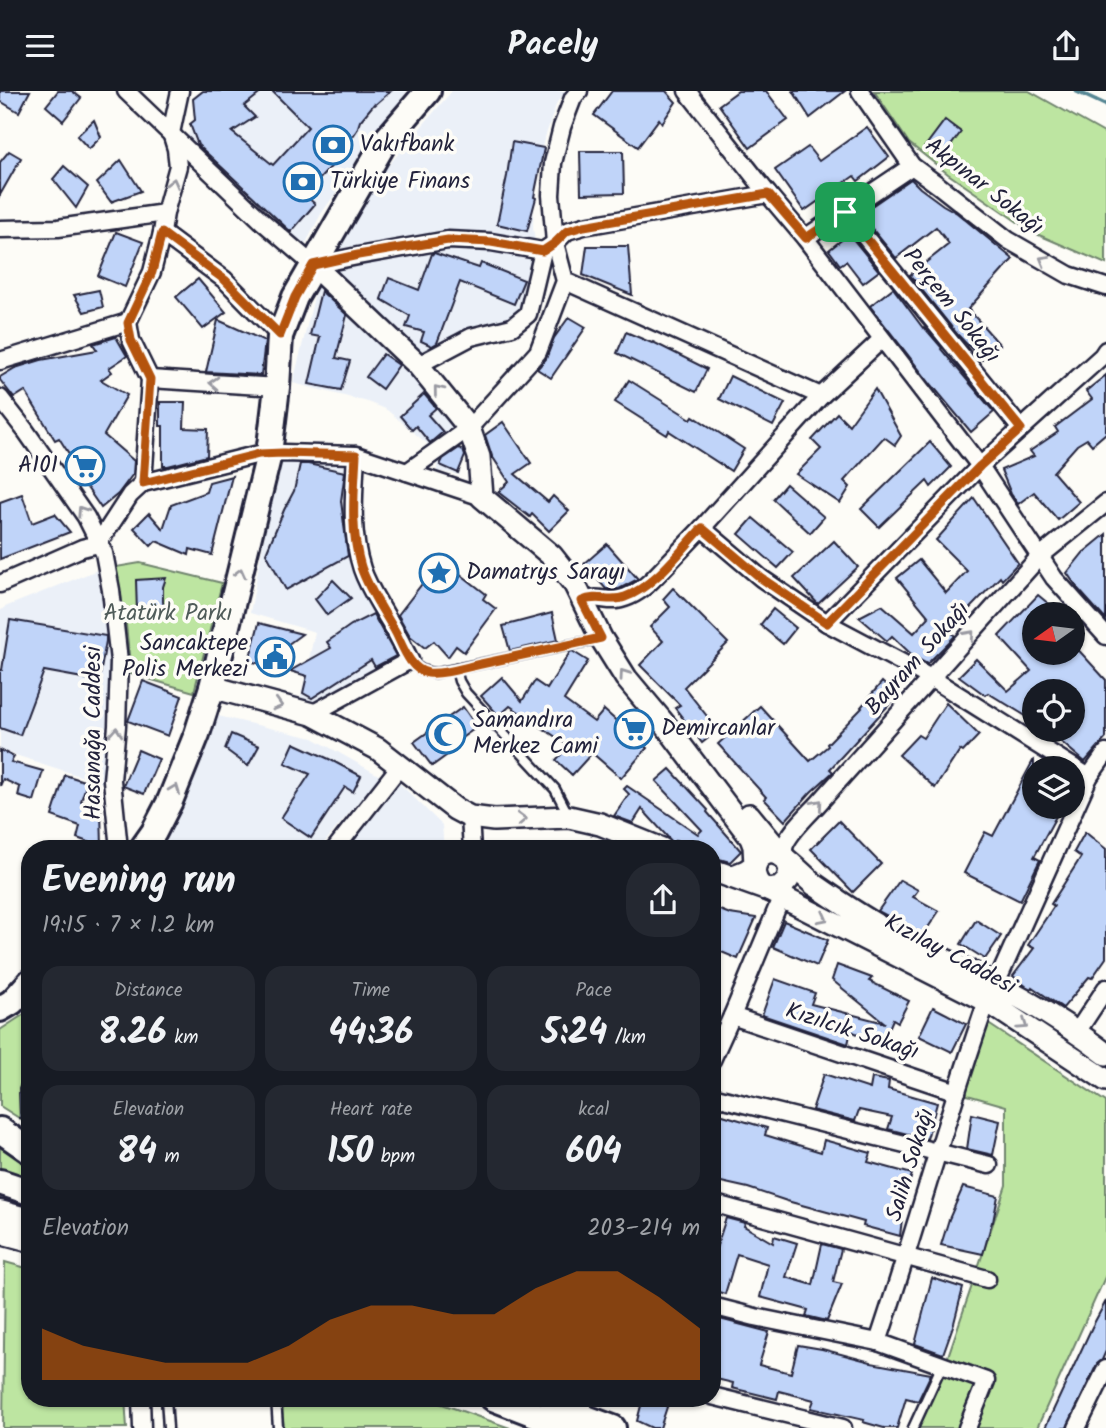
<!DOCTYPE html>
<html lang="en">
<head>
<meta charset="utf-8">
<style>
	:root { --surface:#171b24; --page:#242831; --text:#f1f3f6; --muted:#9ea1a6; --accent:#b45309 }
	body { margin:0; font-family:Kalam,sans-serif; background:var(--page); color:var(--text); height:100vh; display:flex; flex-direction:column; font-size:26px; white-space:nowrap }
	* { box-sizing:border-box; margin:0 }
	p { font-size:23px; color:var(--muted) }
	.icon { flex:none; width:38px; height:38px; fill:none; stroke:currentColor; stroke-width:2; stroke-linecap:round; stroke-linejoin:round }
	.map { position:relative; flex:1; overflow:hidden }
	.panel { position:absolute; left:21px; top:749px; width:700px; height:567px; display:flex; flex-direction:column; background:var(--surface); border-radius:28px; box-shadow:0 2px 5px #0004 }
	.panel>* { flex:none }
	.needle { width:46px; rotate:256deg }
	.controls { position:absolute; left:1022px; top:511px; display:grid; gap:14px }
	.controls a { display:grid; place-items:center; width:63px; height:63px; border-radius:50%; background:var(--surface); box-shadow:0 2px 5px #0004; font-size:35px }
	.pin { position:absolute; display:grid; place-items:center; width:60px; height:60px; color:#fff; margin:-30px; border-radius:14px; box-shadow:0 4px 10px #0006 }
	.round { display:grid; place-items:center; flex:none; width:74px; height:74px; border-radius:28px; background:var(--page) }
	.overview { display:flex; align-items:center; justify-content:space-between; height:119px; padding:0 21px }
	h1 { font-size:38px; font-weight:800; line-height:52px }
	.figures { display:grid; grid-template-columns:repeat(3,1fr); gap:10px; height:119px; padding:7px 21px }
	.figures div { display:grid; align-content:center; border-radius:18px; background:var(--page); text-align:center }
	.figures b { font-size:35px; font-weight:800 }
	.figures small { font-size:19px; font-weight:400 }
	.figures p { font-size:19px }
	.chart { height:196px; padding:14px 21px }
	.chart p { display:flex; justify-content:space-between }
	.chart svg { width:100%; height:126px; margin-top:7px; fill:var(--accent); opacity:.7 }
	header { display:flex; justify-content:space-between; align-items:center; height:91px; padding:0 21px; background:var(--surface); font-size:32px; font-weight:800 }
	.map>svg:first-child { display:block }
	.built { fill:#ebf0f8 }
	.green { fill:#bde5a1; stroke:#70846e; stroke-width:2 }
	.lines { fill:none; stroke-linecap:round; stroke-linejoin:round }
	.stream { stroke:#558693; stroke-width:4.5 }
	.building { fill:#c0d4f9; stroke:#22223b; stroke-width:2 }
	.lane-casing { stroke:#22223b; stroke-width:13 }
	.street-casing { stroke:#22223b; stroke-width:21 }
	.secondary-casing { stroke:#22223b; stroke-width:26 }
	.primary-casing { stroke:#22223b; stroke-width:30 }
	.lane { stroke:#fdfcf7; stroke-width:8 }
	.street { stroke:#fdfcf7; stroke-width:16 }
	.secondary { stroke:#fdfcf7; stroke-width:21 }
	.primary { stroke:#fdfcf7; stroke-width:24 }
	.oneway { stroke:#9a9aa2 }
	.route-casing { stroke:#fff; stroke-width:14 }
	.route { stroke:#b45309; stroke-width:9 }
	.labels { text-anchor:middle; dominant-baseline:central; stroke-width:7; stroke-linejoin:round; paint-order:stroke }
	.poi-label { font-size:23px; fill:#22223b; stroke:#fdfcf7; text-anchor:start }
	.street-label { font-size:23px; fill:#22223b; stroke:#fdfcf7 }
	.park-label { font-size:23px; fill:#505c5a; stroke:#fdfcf7 }
</style>
</head>
<body>
<header><svg class="icon" aria-label="menu" viewBox="0 0 24 24"><path d="M4 6h16M4 12h16M4 18h16"/></svg>Pacely<svg class="icon" aria-label="share" viewBox="0 0 24 24"><path d="M12 15V3M7 8l5-5 5 5M5 13v7h14v-7"/></svg></header>
<div class="map">
<svg width="1106" height="1337" viewBox="0 0 1106 1337">
	<rect width="100%" height="100%" fill="#fdfcf7"/>
	<filter id="ink" filterUnits="userSpaceOnUse"><feTurbulence type="fractalNoise" baseFrequency=".0143" numOctaves="2"/><feDisplacementMap in="SourceGraphic" scale="14" xChannelSelector="R" yChannelSelector="G"/><feConvolveMatrix kernelMatrix="1 2 1 2 8 2 1 2 1" color-interpolation-filters="sRGB"/></filter>
	<g filter="url(#ink)">
		<g class="built">
			<polygon points="210,0 407,0 321,123 305,154 187,47 202,6"/>
			<polygon points="452,0 567,0 557,11 535,76 533,137 540,181 513,244 457,251 409,276 451,333 460,384 437,380 437,361 387,319 368,311 293,292 316,198 364,103"/>
			<polygon points="281,358 354,359 349,424 402,565 311,614 300,609 315,541 250,522"/>
			<polygon points="100,478 113,578 105,693 0,659 0,520 5,516"/>
			<polygon points="218,625 313,647 380,685 319,758 153,758"/>
			<polygon points="398,691 442,734 444,758 344,758"/>
		</g>
		<g class="green">
			<polygon points="874,0 1029,0 1106,43 1106,173 1032,141 948,83 909,52"/>
			<polygon points="140,472 222,492 194,601 131,583 126,534 116,476"/>
			<polygon points="26,922 30,925 30,1034 0,1015 0,939"/>
			<polygon points="987,932 1106,1011 1106,1184 1037,1337 910,1337 943,1280 1006,1094 1006,1015 964,1003"/>
			<polygon points="0,1047 30,1066 30,1088 0,1078"/>
			<polygon points="5,1171 30,1178 30,1307 125,1307 127,1337 3,1337"/>
			<polygon points="281,1307 425,1307 510,1337 284,1337"/>
		</g>
		<g class="lines">
			<polyline class="stream" points="1076,0 1106,14"/>
		</g>
		<g class="building">
			<polygon points="0,0 30,0 19,21 0,10"/>
			<polygon points="58,0 72,0 81,7 63,30 46,15"/>
			<polygon points="203,0 263,0 244,15 255,26 232,41 273,74 308,36 272,0 391,0 375,14 374,13 360,30 357,39 353,45 346,46 333,65 337,69 305,104 315,113 291,141 198,54 190,33 195,29 193,8"/>
			<polygon points="612,0 666,0 676,11 662,32 659,28 638,56 594,24"/>
			<polygon points="738,0 766,0 788,29 750,57 719,14"/>
			<polygon points="793,0 845,0 810,27"/>
			<polygon points="94,29 101,46 89,58 77,45"/>
			<polygon points="945,29 961,41 940,69 924,57"/>
			<polygon points="867,36 889,66 858,90 854,85 804,120 775,79 808,56 819,70"/>
			<polygon points="512,51 544,57 534,106 536,107 527,140 497,133 507,85"/>
			<polygon points="9,60 21,67 0,104 0,71"/>
			<polygon points="580,60 623,60 624,102 581,103"/>
			<polygon points="121,69 141,100 111,111 97,92"/>
			<polygon points="64,75 88,96 76,117 53,88"/>
			<polygon points="911,88 920,97 943,114 957,122 1013,168 968,218 1000,254 982,269 958,244 910,184 949,153 936,136 896,167 860,123"/>
			<polygon points="116,141 143,151 125,196 98,185"/>
			<polygon points="849,143 879,180 863,192 846,170 840,174 829,159"/>
			<polygon points="587,155 628,155 632,204 583,184"/>
			<polygon points="434,162 479,177 481,172 524,189 514,213 460,191 437,252 432,255 421,250 424,241 406,236 410,225 381,208 389,187 419,199 432,163"/>
			<polygon points="198,188 226,221 203,238 176,206"/>
			<polygon points="893,197 923,237 924,236 942,257 941,258 994,321 971,341 932,294 932,295 870,215"/>
			<polygon points="99,199 103,216 84,221 74,204"/>
			<polygon points="321,200 347,224 336,267 350,270 341,299 309,293 320,246 310,244"/>
			<polygon points="569,226 586,236 551,287 537,278 546,268 554,247"/>
			<polygon points="218,229 265,250 261,284 206,281"/>
			<polygon points="626,241 652,252 653,251 707,278 696,301 617,262"/>
			<polygon points="116,246 127,265 109,277 112,281 101,289 127,304 104,344 134,370 133,383 118,403 101,417 81,388 83,385 59,347 55,349 25,300 14,307 0,289 0,286 15,277 41,269 97,259 93,253"/>
			<polygon points="383,263 399,274 382,298 366,286"/>
			<polygon points="1106,284 1106,342 1092,354 1087,348 1077,354 1053,381 1079,411 1058,429 1034,401 1018,413 1011,403 1001,379 1034,365 1030,360 1058,341 1055,336 1092,308 1086,300"/>
			<polygon points="730,285 785,312 773,335 719,308"/>
			<polygon points="629,289 691,328 693,325 744,358 731,380 669,340 667,344 615,311"/>
			<polygon points="875,298 901,345 895,354 884,346 844,390 850,396 840,412 796,383 821,358 812,349 837,322 849,334"/>
			<polygon points="424,303 436,317 428,324 443,341 430,352 416,335 412,339 400,325"/>
			<polygon points="160,311 185,311 184,337 208,338 207,365 168,375 163,375 163,335 160,335"/>
			<polygon points="503,331 531,372 515,383 548,411 553,405 569,420 549,440 532,423 530,426 498,401 509,391 492,365 485,344"/>
			<polygon points="930,351 951,376 931,396 927,390 879,436 861,418"/>
			<polygon points="459,357 463,359 465,365 458,382 440,374 443,368"/>
			<polygon points="300,373 308,373 345,381 341,410 348,465 286,499 266,462 284,419 294,400"/>
			<polygon points="232,385 212,464 190,458 189,464 156,450 151,455 134,437 149,422 163,438 171,414 206,401 209,391"/>
			<polygon points="786,393 824,426 810,442 773,408"/>
			<polygon points="22,403 32,432 55,423 70,441 0,468 0,411"/>
			<polygon points="974,407 1018,472 1002,489 1000,486 949,539 955,545 927,573 914,566 892,545 887,550 859,526 882,514 914,542 929,526 897,487 919,469 946,502 967,480 936,449"/>
			<polygon points="753,427 793,461 778,477 739,443"/>
			<polygon points="1106,443 1106,529 1079,499 1067,482 1083,462"/>
			<polygon points="834,450 858,476 818,513 794,487"/>
			<polygon points="607,453 638,488 619,498 606,498 584,473"/>
			<polygon points="435,476 449,488 455,479 486,503 483,508 496,518 464,561 456,555 448,566 434,550 425,557 410,545 398,524"/>
			<polygon points="166,487 163,496 163,511 166,521 137,522 136,489"/>
			<polygon points="333,489 351,507 327,524 315,508"/>
			<polygon points="673,497 728,552 684,596 718,639 702,652 675,617 680,614 640,574 663,550 650,536 670,516 663,508"/>
			<polygon points="1038,504 1061,523 1034,523 1034,562 1073,562 1073,553 1106,589 1106,647 1085,671 1047,639 1073,639 1073,600 1034,600 1034,630 988,602 985,604 959,585 976,568 1008,600 1031,580 999,545"/>
			<polygon points="773,518 796,537 783,553 760,534"/>
			<polygon points="552,522 558,549 510,560 503,535"/>
			<polygon points="373,523 396,565 375,576 371,569 312,607 303,602 307,585 290,580 331,557 327,551 351,534"/>
			<polygon points="10,529 106,545 106,550 99,590 44,580 20,644 0,637 0,579 2,579"/>
			<polygon points="259,532 302,543 261,573 249,570"/>
			<polygon points="572,560 588,570 564,609 594,631 604,619 647,657 621,687 592,662 572,684 556,669 569,655 510,615 499,625 481,605 502,586 522,610 535,590 547,598 570,561"/>
			<polygon points="143,590 182,605 168,645 128,630"/>
			<polygon points="882,591 897,605 830,678 833,681 811,701 785,730 764,708 766,706 718,653 760,615 810,670 828,655 827,653 862,617 861,616"/>
			<polygon points="946,612 979,644 963,661 960,659 935,697 899,664 918,644 923,647"/>
			<polygon points="463,616 477,636 453,653 457,657 432,675 414,651"/>
			<polygon points="231,643 259,655 248,675 225,658"/>
			<polygon points="294,652 329,668 361,685 353,701 345,696 311,747 281,727 310,683 285,672"/>
			<polygon points="0,659 14,666 11,671 43,680 34,710 18,705 20,696 3,688 0,695"/>
			<polygon points="138,659 159,668 144,703 123,695"/>
			<polygon points="1034,668 1034,716 1061,716 1034,766 1040,769 1020,810 964,782 985,741 993,745"/>
			<polygon points="670,678 708,719 707,721 741,760 730,771 712,766 712,758 693,758 677,749 673,752 642,718 633,732 614,725 629,703 624,698 627,695 698,743 702,739 656,690"/>
			<polygon points="65,684 87,691 81,710 101,719 102,756 77,747 80,735 52,725"/>
			<polygon points="839,730 881,773 853,801 811,758"/>
			<polygon points="1085,741 1106,758 1106,867 1092,887 1089,886 1063,917 1032,896 1031,898 1027,896 1013,885 1034,857 1028,854 1054,815 1051,813 1081,766 1074,761"/>
			<polygon points="900,789 918,799 913,806 939,820 923,844 878,820"/>
			<polygon points="712,816 730,823 756,827 738,868 712,857"/>
			<polygon points="976,829 1001,845 985,868 961,853"/>
			<polygon points="784,830 828,849 817,875 773,856"/>
			<polygon points="837,874 872,887 869,890 909,910 898,931 893,928 882,954 851,940 848,953 762,924 775,888 815,902 811,913 885,932 832,889"/>
			<polygon points="933,916 966,933 952,961 919,945"/>
			<polygon points="29,972 30,1027 20,1027 19,998"/>
			<polygon points="824,983 870,998 872,987 889,990 888,998 937,1012 927,1048 888,1038 892,1026 859,1019 855,1030 812,1019"/>
			<polygon points="716,1022 767,1037 765,1044 821,1061 824,1049 871,1062 868,1071 912,1083 904,1111 900,1145 863,1135 864,1131 787,1110 748,1097 712,1089 712,1031"/>
			<polygon points="972,1023 1000,1030 993,1064 967,1058"/>
			<polygon points="963,1096 998,1105 993,1131 992,1131 983,1163 941,1154 949,1128"/>
			<polygon points="726,1127 745,1132 744,1135 773,1152 774,1145 797,1152 786,1186 813,1194 822,1153 841,1158 833,1191 842,1193 827,1230 806,1225 808,1219 760,1206 768,1173 737,1163 725,1203 712,1199 712,1170"/>
			<polygon points="932,1187 963,1197 954,1232 943,1263 915,1253"/>
			<polygon points="1106,1210 1106,1260 1102,1269 1097,1273 1067,1337 1045,1337 1092,1236"/>
			<polygon points="712,1226 769,1241 759,1274 791,1282 798,1254 822,1258 871,1271 871,1272 931,1283 918,1310 906,1307 897,1337 884,1337 863,1331 864,1329 811,1317 814,1309 779,1300 777,1308 732,1297 733,1292 712,1287 712,1275 718,1256 712,1255"/>
			<polygon points="643,1307 670,1307 660,1337 652,1337 637,1330"/>
		</g>
		<g class="lines">
			<defs>
				<g id="lane">
					<path d="M410,569C417,578 425,582 436,582L598,548"/>
					<polyline points="456,578 459,590 466,602 555,698 568,723"/>
					<polyline points="166,1307 168,1337"/>
					<polyline points="276,1307 278,1337"/>
					<polyline points="913,1337 942,1274"/>
				</g>
				<g id="street">
					<polyline points="126,0 263,131 313,174 358,165 448,149 491,151 543,160"/>
					<polyline points="687,0 768,103"/>
					<polyline points="860,0 912,75 938,94 1008,149 1069,184 1106,196"/>
					<polyline points="171,42 180,0"/>
					<polyline points="845,121 1021,338"/>
					<polyline points="0,138 58,137 165,122"/>
					<polyline points="162,142 225,189 280,245"/>
					<polyline points="805,147 912,75"/>
					<polyline points="543,160 555,152 567,140 584,135 768,103 805,147 980,375 1054,487 1106,545"/>
					<polyline points="565,190 821,305"/>
					<polyline points="0,270 128,231"/>
					<polyline points="418,274 471,246 512,236 528,223 543,160"/>
					<polyline points="150,288 277,296"/>
					<polyline points="0,307 25,339 86,426 104,462 111,499 119,570 117,635 112,689 119,758"/>
					<polyline points="407,381 469,337 538,261 565,190 555,152 551,104 553,72 562,36 573,7 579,0"/>
					<polyline points="143,392 150,288 131,249 128,231 152,181 162,142 165,122 178,75 176,58 172,45"/>
					<polyline points="702,437 761,487 827,532 931,587 1089,686"/>
					<polyline points="0,493 82,457 98,453 130,404 143,392 259,363 283,362 356,364 482,406"/>
					<path d="M582,511C597,504 603,510 616,509C630,507 643,498 652,489L702,437L821,305L882,248"/>
					<polyline points="827,532 980,375 1102,265 1106,259"/>
					<path d="M312,623L410,569C403,555 396,540 387,526C378,510 368,496 362,478C350,442 354,401 356,364"/>
					<polyline points="470,726 472,758"/>
					<polyline points="335,758 400,675"/>
					<path d="M786,769C785,765 784,761 784,758C785,745 810,722 819,712L1039,466L1106,412"/>
					<polyline points="996,893 1089,686 1106,662"/>
					<polyline points="732,925 957,1001"/>
					<polyline points="1077,941 1106,897"/>
					<polyline points="712,969 732,925 785,798"/>
					<polyline points="712,1005 989,1074"/>
					<polyline points="712,1112 987,1188"/>
					<polyline points="712,1215 755,1226 878,1251 986,1290 967,1337"/>
					<path d="M878,1251C916,1138 947,1023 987,910"/>
					<polyline points="712,1305 843,1337"/>
					<polyline points="141,1307 142,1337"/>
					<polyline points="579,1325 584,1307"/>
					<polyline points="1077,1337 1106,1278"/>
				</g>
				<g id="secondary">
					<polyline points="313,174 418,274 469,337 479,366 482,406 552,465 575,494 601,547 626,587 667,636 751,747 754,755 755,774 746,780 731,786"/>
					<polyline points="212,596 312,623 378,658 455,718 470,726 494,729 569,726 600,733 662,758"/>
					<polyline points="712,779 768,799 780,797 788,789 790,778 786,769 749,724"/>
					<path d="M1106,963C1071,936 1032,912 993,892C958,874 921,859 887,840C862,826 838,810 815,794C804,785 794,774 783,766C763,751 743,779 762,796L987,910L1106,989"/>
				</g>
				<g id="primary">
					<polyline points="142,758 154,741 170,710 197,643 212,596 269,363 277,296 280,245 295,206 385,50 428,0"/>
					<polyline points="0,918 12,911 30,891"/>
					<polyline points="0,1039 30,1060"/>
					<polyline points="0,1091 30,1101"/>
					<polyline points="0,1122 30,1130"/>
					<polyline points="0,1140 30,1148"/>
					<polyline points="493,1307 571,1337"/>
					<polyline points="554,1315 613,1337"/>
				</g>
			</defs>
			<use href="#lane" class="lane-casing"/>
			<use href="#street" class="street-casing"/>
			<use href="#secondary" class="secondary-casing"/>
			<use href="#primary" class="primary-casing"/>
			<use href="#lane" class="lane"/>
			<use href="#street" class="street"/>
			<use href="#secondary" class="secondary"/>
			<use href="#primary" class="primary"/>
		</g>
		<defs><path id="oneway-chevron" d="M-2-3.5L2.5 0L-2 3.5" fill="none" stroke-width="1.6" stroke-linecap="round" stroke-linejoin="round" transform="scale(1.75)"/></defs>
		<g class="oneway">
			<use href="#oneway-chevron" transform="translate(173 92) rotate(-76)"/>
			<use href="#oneway-chevron" transform="translate(1044 169) rotate(-150)"/>
			<use href="#oneway-chevron" transform="translate(214 292) rotate(-176)"/>
			<use href="#oneway-chevron" transform="translate(438 299) rotate(-129)"/>
			<use href="#oneway-chevron" transform="translate(82 420) rotate(-123)"/>
			<use href="#oneway-chevron" transform="translate(240 482) rotate(-76)"/>
			<use href="#oneway-chevron" transform="translate(970 544) rotate(-48)"/>
			<use href="#oneway-chevron" transform="translate(624 583) rotate(-125)"/>
			<use href="#oneway-chevron" transform="translate(278 614) rotate(16)"/>
			<use href="#oneway-chevron" transform="translate(116 641) rotate(-86)"/>
			<use href="#oneway-chevron" transform="translate(175 698) rotate(-69)"/>
			<use href="#oneway-chevron" transform="translate(818 713) rotate(-49)"/>
			<use href="#oneway-chevron" transform="translate(522 728) rotate(-2)"/>
			<use href="#oneway-chevron" transform="translate(823 827) rotate(27)"/>
			<use href="#oneway-chevron" transform="translate(1023 934) rotate(34)"/>
		</g>
	</g>
	<g class="lines" filter="url(#ink)">
		<defs>
			<path id="route" d="M768,103L806,147L845,121L1021,338L980,375L827,532L761,487L702,437C681,459 654,496 625,506C610,512 598,503 582,510L601,547C561,556 521,564 481,573C466,576 443,584 428,582C410,579 403,556 396,542C384,520 369,500 361,476C350,440 354,401 356,364L283,362L259,363L143,392L150,288L131,249L128,232L152,181L162,142L225,189L280,244L295,206L313,174L358,164L448,149L491,151L543,160L555,152L567,140L584,135Z"/>
		</defs>
		<use href="#route" class="route-casing"/>
		<use href="#route" class="route"/>
	</g>
	<defs>
		<symbol id="bank-ring" viewBox="-11 -11 22 22"><circle r="9.5" fill="#fdfcf7" stroke="#1f6fb2" stroke-width="1.5"/><path d="M-6-4H6V4H-6ZM0-2.3a2.3 2.3 0 1 0 0 4.6a2.3 2.3 0 1 0 0-4.6Z" fill="#1f6fb2"/></symbol>
		<symbol id="supermarket-ring" viewBox="-11 -11 22 22"><circle r="9.5" fill="#fdfcf7" stroke="#1f6fb2" stroke-width="1.5"/><path d="M-6-5.5h2.5l.6 2H6L4.5 2H-2.5L-4.4-4H-6ZM-1.5 3.2a1.3 1.3 0 1 0 .1 0ZM3 3.2a1.3 1.3 0 1 0 .1 0Z" fill="#1f6fb2"/></symbol>
		<symbol id="sight-ring" viewBox="-11 -11 22 22"><circle r="9.5" fill="#fdfcf7" stroke="#1f6fb2" stroke-width="1.5"/><path d="M0-6L1.8-2.2L6-1.7L2.9 1.2L3.7 5.4L0 3.3L-3.7 5.4L-2.9 1.2L-6-1.7L-1.8-2.2Z" fill="#1f6fb2"/></symbol>
		<symbol id="civic-ring" viewBox="-11 -11 22 22"><circle r="9.5" fill="#fdfcf7" stroke="#1f6fb2" stroke-width="1.5"/><path d="M-.6-6.5H3V-4.5H.6V-3L4-1V1h2V6H-6V1h2V-1L-.6-3ZM-1.2 2.5V6h2.4V2.5Z" fill="#1f6fb2"/></symbol>
		<symbol id="mosque-ring" viewBox="-11 -11 22 22"><circle r="9.5" fill="#fdfcf7" stroke="#1f6fb2" stroke-width="1.5"/><path d="M3.5-4.9A6 6 0 1 0 3.5 4.9A5 5 0 1 1 3.5-4.9Z" fill="#1f6fb2"/></symbol>
	</defs>
	<g fill-rule="evenodd">
		<use href="#bank-ring" x="311" y="32" width="44" height="44"/>
		<use href="#bank-ring" x="281" y="69" width="44" height="44"/>
		<use href="#supermarket-ring" x="63" y="353" width="44" height="44"/>
		<use href="#sight-ring" x="417" y="460" width="44" height="44"/>
		<use href="#civic-ring" x="253" y="544" width="44" height="44"/>
		<use href="#supermarket-ring" x="612" y="616" width="44" height="44"/>
		<use href="#mosque-ring" x="424" y="621" width="44" height="44"/>
	</g>
	<g class="labels">
		<g class="poi-label">
			<text x="360" y="54">Vakıfbank</text>
			<text x="330" y="91">Türkiye Finans</text>
			<text x="58" y="375" text-anchor="end">A101</text>
			<text x="466" y="482">Damatrys Sarayı</text>
			<text x="248" y="553" text-anchor="end">Sancaktepe<tspan x="248" dy="26">Polis Merkezi</tspan></text>
			<text x="473" y="630">Samandıra<tspan x="473" dy="26">Merkez Cami</tspan></text>
			<text x="661" y="638">Demircanlar</text>
		</g>
		<g class="street-label">
			<text transform="translate(984 96) rotate(38)">Akpınar Sokağı</text>
			<text transform="translate(951 215) rotate(51)">Perçem Sokağı</text>
			<text transform="translate(918 568) rotate(-48)">Bayram Sokağı</text>
			<text transform="translate(94 642) rotate(-90)">Hasanağa Caddesi</text>
			<text transform="translate(950 864) rotate(28)">Kızılay Caddesi</text>
			<text transform="translate(852 941) rotate(18)">Kızılcık Sokağı</text>
			<text transform="translate(911 1074) rotate(-73)">Salih Sokağı</text>
		</g>
		<g class="park-label">
			<text x="168" y="523">Atatürk Parkı</text>
		</g>
	</g>
</svg>
<div class="controls">
<a><svg class="needle" viewBox="-14 -14 28 28"><path d="M0-13l5 13h-10z" fill="#e53935"/><path d="M0 13l5-13h-10z" fill="#9ea1a6"/></svg></a>
<a><svg class="icon" aria-label="locate" viewBox="0 0 24 24"><circle cx="12" cy="12" r="6"/><path d="M12 2v4M12 18v4M2 12h4M18 12h4"/></svg></a>
<a><svg class="icon" aria-label="layers" viewBox="0 0 24 24"><path d="M12 4l9 5-9 5-9-5zM3 14l9 5 9-5"/></svg></a>
</div>
<div class="pin" style="left:845px;top:121px;background:#1e9e55"><svg class="icon" aria-label="arrive" viewBox="0 0 24 24"><path d="M6 21V4h12l-3 4 3 4H6"/></svg></div>
<section class="panel">
<div class="overview"><div><h1>Evening run</h1><p>19:15 · 7 × 1.2 km</p></div><a class="round"><svg class="icon" aria-label="share" viewBox="0 0 24 24"><path d="M12 15V3M7 8l5-5 5 5M5 13v7h14v-7"/></svg></a></div>
<div class="figures">
<div><p>Distance</p><b>8.26<small> km</small></b></div>
<div><p>Time</p><b>44:36</b></div>
<div><p>Pace</p><b>5:24<small> /km</small></b></div>
</div>
<div class="figures">
<div><p>Elevation</p><b>84<small> m</small></b></div>
<div><p>Heart rate</p><b>150<small> bpm</small></b></div>
<div><p>kcal</p><b>604</b></div>
</div>
<div class="chart"><p><span>Elevation</span>203–214 m</p>
<svg viewBox="0 0 160 44" preserveAspectRatio="none"><path d="M0 44V26L10 32L20 35L30 38L40 38L50 38L60 32L70 23L80 18L90 18L100 21L110 21L120 12L130 6L140 6L150 15L160 26V44z"/></svg>
</div>
</section>
</div>
</body>
</html>
